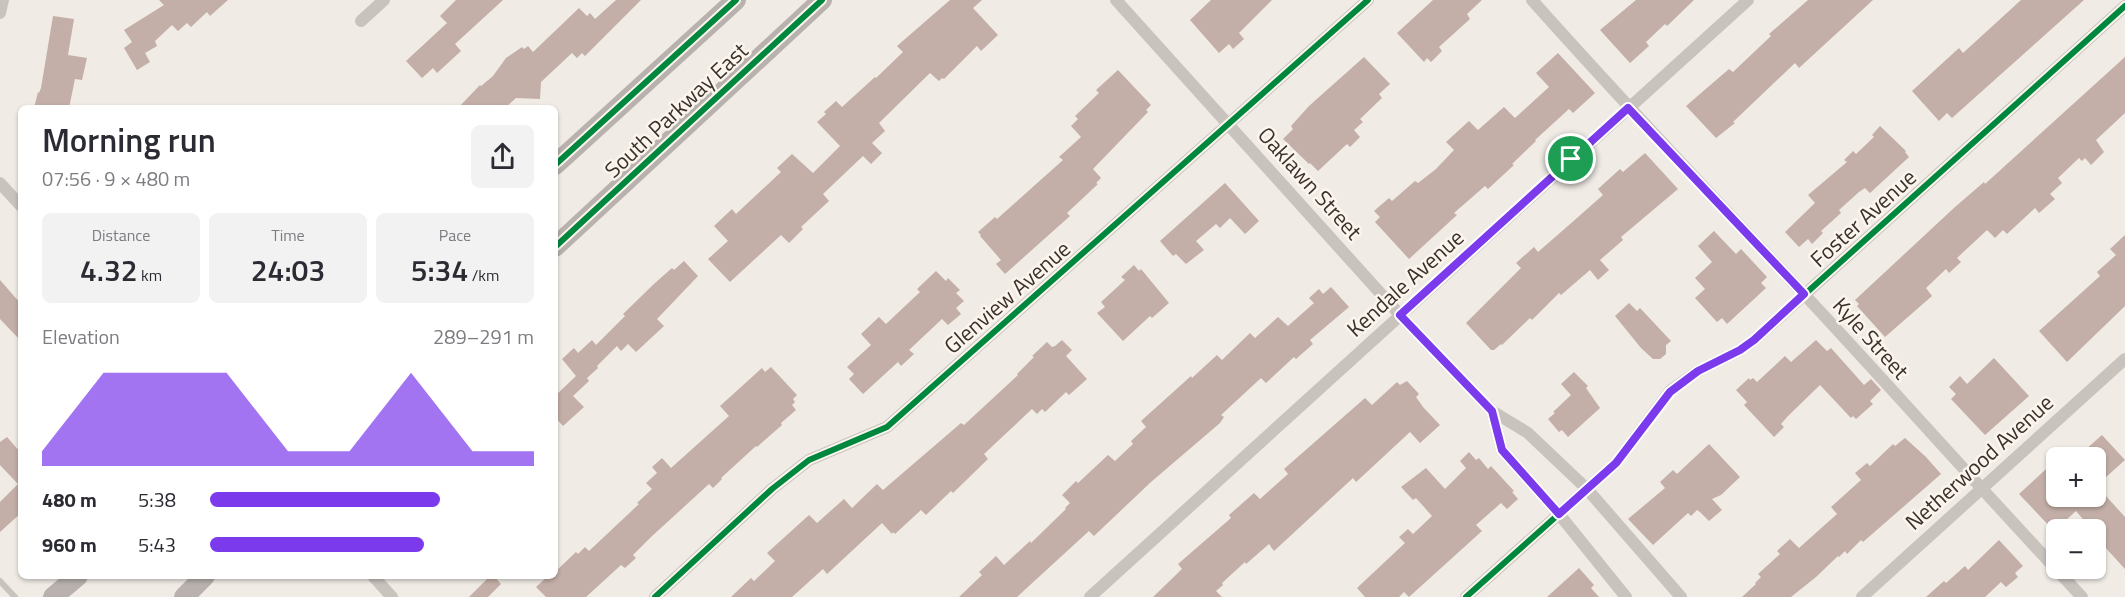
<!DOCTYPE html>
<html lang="en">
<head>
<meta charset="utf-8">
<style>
	:root { --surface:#fff; --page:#f2f2f3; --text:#2b2b33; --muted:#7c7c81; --accent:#7c3aed }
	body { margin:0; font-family:"Titillium Web",sans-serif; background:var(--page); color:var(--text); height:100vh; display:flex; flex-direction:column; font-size:22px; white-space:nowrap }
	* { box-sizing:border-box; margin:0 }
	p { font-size:20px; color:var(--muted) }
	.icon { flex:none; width:33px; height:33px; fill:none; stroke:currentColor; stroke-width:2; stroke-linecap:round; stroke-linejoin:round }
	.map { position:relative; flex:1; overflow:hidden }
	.drawer { position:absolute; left:18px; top:105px; width:540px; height:474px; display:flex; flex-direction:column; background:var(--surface); border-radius:9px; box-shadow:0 2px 4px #0004 }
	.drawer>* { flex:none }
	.tools { position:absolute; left:2046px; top:447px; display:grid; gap:12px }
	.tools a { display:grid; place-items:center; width:60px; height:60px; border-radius:9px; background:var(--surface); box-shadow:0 2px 4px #0004; font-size:30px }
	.pin { position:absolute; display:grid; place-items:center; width:51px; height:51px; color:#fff; margin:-26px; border:3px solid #fff; border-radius:50%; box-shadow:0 2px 6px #0007 }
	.round { display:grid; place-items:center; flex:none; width:63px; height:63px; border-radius:9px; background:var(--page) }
	.overview { display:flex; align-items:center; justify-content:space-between; height:102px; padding:0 24px }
	h1 { font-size:33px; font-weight:600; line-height:45px }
	.figures { display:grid; grid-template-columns:repeat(3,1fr); gap:9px; height:102px; padding:6px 24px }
	.figures div { display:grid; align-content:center; border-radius:9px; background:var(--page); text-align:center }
	.figures b { font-size:30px; font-weight:600 }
	.figures small { font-size:16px; font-weight:400 }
	.figures p { font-size:16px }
	.chart { height:168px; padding:12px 24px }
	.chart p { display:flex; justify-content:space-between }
	.chart svg { width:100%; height:108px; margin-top:6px; fill:var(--accent); opacity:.7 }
	ul { padding:0 24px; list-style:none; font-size:20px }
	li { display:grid; grid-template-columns:96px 72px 1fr; align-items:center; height:45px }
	li i { height:15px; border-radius:8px; background:var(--accent) }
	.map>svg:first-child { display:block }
	.building { fill:#c3afa7 }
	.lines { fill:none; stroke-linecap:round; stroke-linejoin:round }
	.lane { stroke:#c9c3be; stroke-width:6 }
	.street { stroke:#c9c3be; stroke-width:12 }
	.primary { stroke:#b8b1ad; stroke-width:20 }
	.cycleway-casing { stroke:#fbf5ee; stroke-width:10 }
	.cycleway { stroke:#00873e; stroke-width:6 }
	.route-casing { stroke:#fff; stroke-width:12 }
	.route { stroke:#7c3aed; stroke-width:8 }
	.labels { text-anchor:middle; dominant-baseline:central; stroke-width:5; stroke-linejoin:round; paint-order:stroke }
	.street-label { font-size:22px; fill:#3b302b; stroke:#fbf5ee }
</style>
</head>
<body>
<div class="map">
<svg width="2125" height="597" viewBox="0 0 2125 597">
	<rect width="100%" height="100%" fill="#f0ebe5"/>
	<g class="building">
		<polygon points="159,0 228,0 210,16 207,12 191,27 187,23 178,31 172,25 155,41 157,46 145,53 150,62 137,70 124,48 132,42 124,30 164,5"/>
		<polygon points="456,0 503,0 455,44 461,51 437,73 433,68 422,78 406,61 447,23 440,16"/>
		<polygon points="616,0 641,0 585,56 582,53 577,58 572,53 541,82 540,99 516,98 505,108 458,108 480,85 481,86 493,76 506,58 522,47 524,49 528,46 533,52 579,8 587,16 590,13 595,19"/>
		<polygon points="950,0 982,0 973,8 998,35 981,51 977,46 944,79 942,78 939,81 930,73 879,123 885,131 872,143 882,153 871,164 863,156 823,194 829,201 801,227 803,229 789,243 781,235 730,282 708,259 728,241 714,226 732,209 736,214 781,172 777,168 792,154 813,173 840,146 817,122 826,114 824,112 836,101 842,107 875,77 876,78 903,52 897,46"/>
		<polygon points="1211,0 1272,0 1239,33 1244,39 1233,49 1229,44 1219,53 1190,20"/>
		<polygon points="1433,0 1482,0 1467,14 1470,19 1439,47 1442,51 1431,62 1427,58 1424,62 1397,33"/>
		<polygon points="1636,0 1694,0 1667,26 1665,24 1646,42 1649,46 1630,63 1600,30"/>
		<polygon points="1808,0 1873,0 1799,68 1795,63 1733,122 1735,123 1716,138 1686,106 1729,69 1733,72 1771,36 1769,34"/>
		<polygon points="2021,0 2084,0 1952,118 1947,113 1939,121 1912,91 1959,48 1963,53"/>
		<polygon points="53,16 74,19 68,55 87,58 82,80 75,79 69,108 34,108 38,92 39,93 41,88"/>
		<polygon points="1558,53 1595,93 1573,113 1569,109 1535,140 1536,141 1512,164 1514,165 1488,189 1485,186 1454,213 1457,215 1409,259 1375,222 1380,217 1374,211 1389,198 1392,201 1415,181 1418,183 1436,169 1454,150 1446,142 1469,121 1478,130 1504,107 1515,118 1549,87 1536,73"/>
		<polygon points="1364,57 1390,84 1379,94 1382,98 1360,119 1363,122 1354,130 1360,137 1350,147 1347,144 1318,171 1310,163 1309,164 1283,139 1293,129 1291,126 1309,106"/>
		<polygon points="2125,57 2125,113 2096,140 2104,152 2091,165 2085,158 2082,161 2079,158 2058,178 2062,183 2050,194 2055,199 2039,213 2035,208 2007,234 2003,230 1995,238 1987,230 1957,258 1961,262 1949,273 1946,269 1926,288 1932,296 1885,337 1857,306 1859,304 1855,300 1955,207 1984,182 1985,184"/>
		<polygon points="1118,70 1151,105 1146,110 1148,112 1093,169 1101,178 1096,183 1098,184 1067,213 1070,216 1005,274 996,264 1001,260 980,236 981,235 978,232 995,217 997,219 1063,160 1059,157 1081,137 1071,126 1078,119 1075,116 1099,93 1096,90"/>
		<polygon points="1880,126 1906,151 1905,152 1909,157 1870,193 1865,188 1859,192 1839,210 1841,213 1821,231 1823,233 1812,244 1808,239 1799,247 1785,232 1815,203 1808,195 1847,162 1844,160 1853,151 1856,154 1874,137 1872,135"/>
		<polygon points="1645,153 1678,189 1621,237 1623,240 1600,260 1609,270 1598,280 1590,270 1561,295 1559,293 1532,320 1530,318 1502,345 1501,344 1494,350 1491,350 1466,323 1521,268 1516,263 1534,247 1538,252 1569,225 1603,195 1598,189 1620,169 1623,172"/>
		<polygon points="1225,183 1259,221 1245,234 1230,218 1220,228 1216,224 1196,241 1204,250 1186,264 1176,254 1173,256 1160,241"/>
		<polygon points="1714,231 1736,254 1741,249 1767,277 1761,283 1766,288 1727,324 1722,318 1717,322 1695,298 1705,289 1695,278 1712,262 1698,246"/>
		<polygon points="2125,235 2125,306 2067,362 2039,331 2100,276 2097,272 2116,255 2110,249"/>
		<polygon points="684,261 698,276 657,319 664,326 636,352 628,344 621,351 617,346 597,366 598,368 587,378 589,381 573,396 584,407 563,426 555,417 555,396 576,376 562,359 574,348 578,353 592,340 596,345 625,316 623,314 655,283 672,268 674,270"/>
		<polygon points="1134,265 1139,271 1141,269 1169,303 1152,318 1150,316 1123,341 1097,313 1105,307 1101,302 1125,280 1121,277"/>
		<polygon points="936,271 946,281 948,278 960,290 956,293 964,301 956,308 961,314 948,325 942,319 909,350 914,354 901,366 898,362 863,394 849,379 854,374 847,367 871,345 861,334 879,317 886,324 920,292 917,289"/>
		<polygon points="0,280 21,304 21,341 0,319"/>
		<polygon points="1331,287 1349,307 1310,340 1313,344 1296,359 1294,357 1266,383 1261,378 1221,415 1224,417 1220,423 1151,482 1094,536 1089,531 1017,597 959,597 982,575 979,572 996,556 1004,565 1030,541 1031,543 1066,509 1065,508 1070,503 1062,495 1076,481 1078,483 1108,455 1115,461 1133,444 1131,441 1146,427 1141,421 1191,376 1192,378 1217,355 1222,360 1250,333 1255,338 1278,317 1288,326 1314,303 1309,298 1319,289 1323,294"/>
		<polygon points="1629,303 1637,311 1640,308 1671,341 1666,345 1666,354 1660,359 1653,359 1641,348 1615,316"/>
		<polygon points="1062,340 1072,350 1066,356 1087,379 1069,395 1066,392 1045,412 1042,409 1037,414 1032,409 984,454 988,459 953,493 951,491 926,515 921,510 895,534 893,532 892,534 882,523 827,574 823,569 792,597 731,597 751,578 754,581 775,561 767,553 809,515 817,523 844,499 852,508 877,484 883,490 961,423 964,425 1018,375 1017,374 1034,357 1032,356 1047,342 1052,347 1055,346"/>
		<polygon points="1816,340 1827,351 1831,348 1864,385 1871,379 1881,390 1870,401 1873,404 1856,419 1853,416 1851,418 1820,385 1788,416 1781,424 1784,427 1774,437 1744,405 1747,402 1736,390 1749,378 1750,380 1753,378 1757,382 1785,356 1791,362"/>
		<polygon points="1994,358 2029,396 1985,435 1951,399 1956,394 1949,387 1960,376 1967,384"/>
		<polygon points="771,367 797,395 793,399 795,402 792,405 796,410 781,423 782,425 757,447 756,446 721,478 722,479 713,488 709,484 651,537 633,555 636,558 625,568 621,565 586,597 546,597 536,587 548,576 555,576 555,572 576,552 578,554 585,547 589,551 639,504 637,503 652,489 646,483 657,473 652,467 662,458 671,468 729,416 720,406 762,368 765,372"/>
		<polygon points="1574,372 1588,386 1586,388 1600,408 1568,437 1562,430 1559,432 1548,419 1555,413 1553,412 1571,395 1561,384"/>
		<polygon points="1407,381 1419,394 1416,397 1423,407 1440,425 1420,443 1410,432 1368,471 1356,482 1353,478 1274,551 1269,544 1246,564 1245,562 1222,583 1223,585 1216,591 1222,597 1153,597 1182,569 1178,564 1231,518 1229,515 1254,493 1260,499 1288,474 1284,469 1365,398 1372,405 1397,382 1400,385"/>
		<polygon points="2102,435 2125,460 2096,486 2096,458 2076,458"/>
		<polygon points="7,437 21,453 21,513 0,532 0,502 18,484 0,465 0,442"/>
		<polygon points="1905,438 1926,457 1941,474 1863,542 1861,540 1847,554 1845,551 1839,557 1838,556 1816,577 1791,597 1742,597 1756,584 1755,583 1761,577 1758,574 1780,554 1777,551 1790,539 1799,548 1837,514 1831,507 1861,480 1855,473 1867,463 1870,466 1893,444 1895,446"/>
		<polygon points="1709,444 1740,477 1721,495 1712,499 1722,510 1709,521 1700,512 1697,510 1691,516 1688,513 1653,545 1628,519 1665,488 1660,482 1673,470 1677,474"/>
		<polygon points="1469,452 1476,460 1479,458 1488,469 1491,466 1514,491 1512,492 1518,499 1507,509 1501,503 1476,525 1482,531 1409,597 1404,592 1399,597 1365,597 1357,588 1405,543 1399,537 1408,529 1413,534 1432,516 1416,498 1413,500 1401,487 1426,468 1445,489 1466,468 1460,461"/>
		<polygon points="2056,460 2056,496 2106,496 2125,517 2125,569 2103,545 2096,552 2096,530 2092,530 2076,511 2054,531 2019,494"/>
		<polygon points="1999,540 2023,566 2015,573 2018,577 2006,587 2001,582 1985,597 1926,597 1944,581 1946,583 1965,566 1968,570"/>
		<polygon points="1579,568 1594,585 1591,588 1599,597 1547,597"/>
		<polygon points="490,576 494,576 501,584 488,597 469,597"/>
	</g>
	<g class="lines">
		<polyline class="lane" points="0,581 15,597"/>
		<g class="street">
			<polyline points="1116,0 1400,315 1492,411 1528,433 1587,489 1681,597"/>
			<path d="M1532,0C1621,100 1712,196 1803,293C1897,394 1988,497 2082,597"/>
			<polyline points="0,13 3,0"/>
			<polyline points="361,21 384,0"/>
			<polyline points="0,183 21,206"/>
			<polyline points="1492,411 1502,450 1559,514 1626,597"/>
			<polyline points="373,576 392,597"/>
			<polyline points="655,597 772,489 809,460 887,427 1368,0"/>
			<polyline points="1090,597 1748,0"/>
			<polyline points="1466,597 1616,463 1670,391 1698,371 1740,350 1754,340 2125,6"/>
			<polyline points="1862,597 2125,359"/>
		</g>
		<g class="primary">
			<polyline points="555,165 736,0"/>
			<polyline points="555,247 822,0"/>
			<polyline points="53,597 78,576"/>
			<polyline points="184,597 205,576"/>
		</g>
		<defs>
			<g id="cycleway">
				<polyline points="555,165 736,0"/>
				<polyline points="555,247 822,0"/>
				<polyline points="655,597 772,489 809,460 887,427 1368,0"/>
				<polyline points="1466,597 1616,463 1670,391 1698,371 1740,350 1754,340 2125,6"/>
			</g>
		</defs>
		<use href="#cycleway" class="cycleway-casing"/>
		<use href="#cycleway" class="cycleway"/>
	</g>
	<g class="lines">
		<defs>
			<polygon id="route" points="1628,108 1804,294 1754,340 1740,350 1698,371 1670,392 1616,463 1559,514 1502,450 1492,411 1400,315"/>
		</defs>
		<use href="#route" class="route-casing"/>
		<use href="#route" class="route"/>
	</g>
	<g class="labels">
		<g class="street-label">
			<text transform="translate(676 110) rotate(-43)">South Parkway East</text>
			<text transform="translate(1310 183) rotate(48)">Oaklawn Street</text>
			<text transform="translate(1863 218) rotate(-42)">Foster Avenue</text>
			<text transform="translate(1405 283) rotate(-42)">Kendale Avenue</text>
			<text transform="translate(1007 297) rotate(-41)">Glenview Avenue</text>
			<text transform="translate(1871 338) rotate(48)">Kyle Street</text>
			<text transform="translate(1979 462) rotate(-42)">Netherwood Avenue</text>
		</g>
	</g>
</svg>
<div class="tools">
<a>+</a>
<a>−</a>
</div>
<div class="pin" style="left:1571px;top:159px;background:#1e9e55"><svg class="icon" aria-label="arrive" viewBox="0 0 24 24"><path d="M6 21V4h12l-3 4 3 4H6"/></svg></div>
<section class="drawer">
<div class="overview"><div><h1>Morning run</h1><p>07:56 · 9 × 480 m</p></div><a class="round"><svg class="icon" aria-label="share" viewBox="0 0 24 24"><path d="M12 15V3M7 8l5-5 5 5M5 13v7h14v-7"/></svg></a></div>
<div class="figures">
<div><p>Distance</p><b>4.32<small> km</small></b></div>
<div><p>Time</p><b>24:03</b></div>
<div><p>Pace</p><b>5:34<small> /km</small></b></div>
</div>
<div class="chart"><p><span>Elevation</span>289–291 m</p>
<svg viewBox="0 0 160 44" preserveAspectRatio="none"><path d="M0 44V38L10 22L20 6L30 6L40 6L50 6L60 6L70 22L80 38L90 38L100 38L110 22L120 6L130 22L140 38L150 38L160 38V44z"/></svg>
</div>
<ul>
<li><b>480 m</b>5:38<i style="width:71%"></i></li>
<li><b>960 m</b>5:43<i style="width:66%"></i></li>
</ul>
</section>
</div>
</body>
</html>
